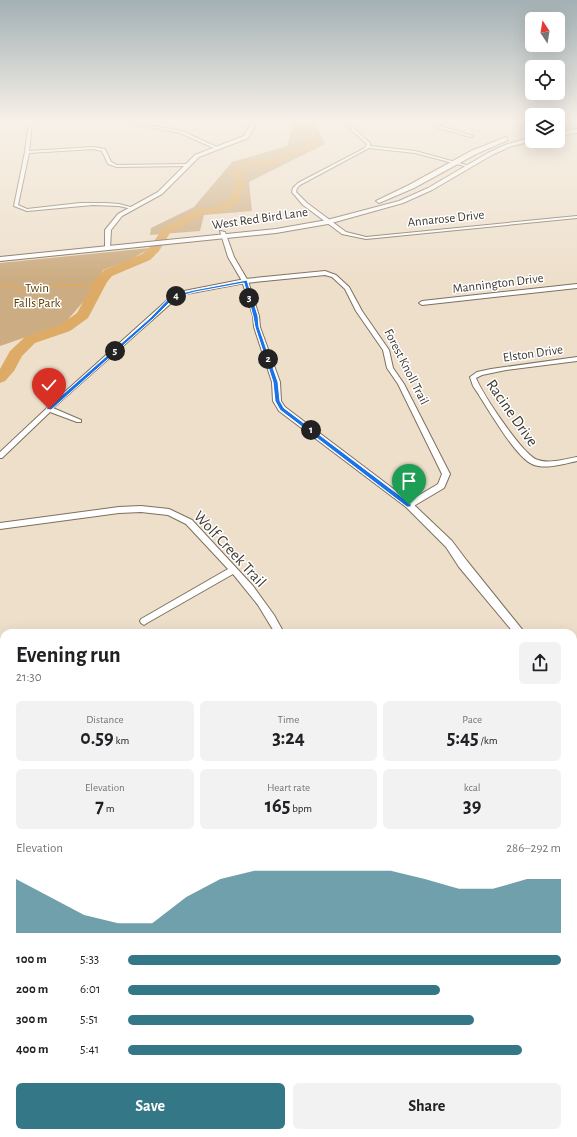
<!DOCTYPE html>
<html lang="en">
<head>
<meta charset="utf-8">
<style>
	:root { --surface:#fff; --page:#f2f2f2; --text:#202124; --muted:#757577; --accent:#347888 }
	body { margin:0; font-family:"Alegreya Sans",sans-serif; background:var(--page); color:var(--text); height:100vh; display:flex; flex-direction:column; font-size:15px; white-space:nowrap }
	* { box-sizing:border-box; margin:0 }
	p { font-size:13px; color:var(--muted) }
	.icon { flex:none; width:22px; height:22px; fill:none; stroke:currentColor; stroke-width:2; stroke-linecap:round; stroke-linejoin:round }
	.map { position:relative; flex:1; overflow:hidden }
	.side { position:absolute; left:0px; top:629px; width:577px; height:508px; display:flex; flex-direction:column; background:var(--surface); border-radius:12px 12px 0 0; box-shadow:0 4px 16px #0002 }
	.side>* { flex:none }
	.needle { width:26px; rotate:348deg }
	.fabs { position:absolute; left:525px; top:12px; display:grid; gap:8px }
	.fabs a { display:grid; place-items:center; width:40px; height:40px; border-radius:6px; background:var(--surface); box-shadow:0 4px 16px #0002; font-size:20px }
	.pin { position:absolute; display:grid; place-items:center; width:34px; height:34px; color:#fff; margin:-41px -17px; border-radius:50% 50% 50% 0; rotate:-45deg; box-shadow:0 0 4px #0007 }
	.pin .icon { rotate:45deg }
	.km { position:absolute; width:20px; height:20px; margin:-10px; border-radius:50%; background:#222; color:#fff; font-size:11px; line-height:20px; text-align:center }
	.round { display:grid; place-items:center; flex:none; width:42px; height:42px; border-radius:6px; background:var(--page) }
	.head { display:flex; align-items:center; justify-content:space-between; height:68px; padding:0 16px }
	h1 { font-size:22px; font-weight:600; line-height:30px }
	.figures { display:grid; grid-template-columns:repeat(3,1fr); gap:6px; height:68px; padding:4px 16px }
	.figures div { display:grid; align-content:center; border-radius:6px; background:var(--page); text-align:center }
	.figures b { font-size:20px; font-weight:600 }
	.figures small { font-size:11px; font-weight:400 }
	.figures p { font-size:11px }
	.chart { height:112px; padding:8px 16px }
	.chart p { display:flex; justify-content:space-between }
	.chart svg { width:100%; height:72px; margin-top:4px; fill:var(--accent); opacity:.7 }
	.action { display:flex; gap:8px; margin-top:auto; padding:8px 16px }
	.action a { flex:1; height:46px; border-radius:6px; background:var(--accent); color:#fff; font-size:16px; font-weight:600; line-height:46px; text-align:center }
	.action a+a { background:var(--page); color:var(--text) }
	ul { padding:0 16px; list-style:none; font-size:13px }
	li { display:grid; grid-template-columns:64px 48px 1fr; align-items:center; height:30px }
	li i { height:10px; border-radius:5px; background:var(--accent) }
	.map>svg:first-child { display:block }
	.green { fill:#ccac82 }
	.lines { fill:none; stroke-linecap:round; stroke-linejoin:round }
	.stream { stroke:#ddab65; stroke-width:2 }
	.river { fill:#ddab65; fill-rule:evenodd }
	.minor-casing { stroke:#7d705f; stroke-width:2 }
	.tertiary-casing { stroke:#7d705f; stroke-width:2 }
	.secondary-casing { stroke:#7d705f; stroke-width:2 }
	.minor { fill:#fff; fill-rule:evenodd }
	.tertiary { fill:#fff; fill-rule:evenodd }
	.secondary { fill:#fff; fill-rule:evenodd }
	.route { fill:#1a73e8; stroke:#fff }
	.labels { text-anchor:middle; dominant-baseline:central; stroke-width:3; stroke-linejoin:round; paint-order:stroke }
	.far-street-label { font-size:13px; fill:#3f3932; stroke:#fff }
	.far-park-label { font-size:13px; fill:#5c3b00; stroke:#fff }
	.street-label { font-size:16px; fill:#3f3932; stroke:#fff }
</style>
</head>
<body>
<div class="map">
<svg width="577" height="1137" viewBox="0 0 577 1137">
	<rect width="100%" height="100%" fill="#eedfcb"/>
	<g class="green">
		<polygon points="295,121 315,121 325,144 249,182 252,211 204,215 200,231 150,235 151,228 194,207 232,162 287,146"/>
		<polygon points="150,248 132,259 103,270 90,294 64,324 0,346 0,263"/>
	</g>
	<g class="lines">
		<polyline class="stream" points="0,284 20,289 61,285 99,285"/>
		<polygon class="river" points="300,121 308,121 302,129 319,140 315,149 292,154 274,166 250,167 242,171 245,183 239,203 222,212 204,214 170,233 159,251 150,260 112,276 107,282 88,318 70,331 35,343 22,356 14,371 5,381 0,383 0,369 10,351 25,337 60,325 77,313 95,280 104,270 142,254 151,246 162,229 198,209 216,207 230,199 235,183 232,170 233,168 248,161 269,161 286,150 308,145 309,141 292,130"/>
		<defs>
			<g id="minor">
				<polygon points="29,121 50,121 32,122 29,151 93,147 105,149 111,162 117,165 188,164 190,165 188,166 117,167 108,164 102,151 93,149 29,153 18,205 27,209 80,203 106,203 119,204 134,208 132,209 119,206 93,205 27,211 14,206 25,152"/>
				<polygon points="119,121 124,121 182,131 219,148 216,149 180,133"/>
				<polygon points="347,121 349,121 350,125 370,143 370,146 415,151 470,166 468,167 415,153 369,148 300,185 297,188 296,192 307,203 346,232 366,237 577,216 577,218 366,239 342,234 303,205 292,192 293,188 298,183 365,148 367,144 347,126"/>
				<polygon points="428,121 432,121 440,126 473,136 471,137 438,128"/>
				<polygon points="325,271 336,275 349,287 362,311 389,350 393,368 404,384 450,474 444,488 412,507 406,507 405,505 406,503 438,484 442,474 398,384 387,368 383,350 356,311 345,289 332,277 325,275 245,283 181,295 177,298 53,408 81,420 81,422 77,422 50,412 2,458 0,458 0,452 47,408 173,295 179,292 245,279"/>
				<polygon points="577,284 577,288 422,305 419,303 422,301"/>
				<path d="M577,357V361L506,370L482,375L476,378C482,393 523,456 538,460C550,464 565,459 577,457V461C563,464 545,470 532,464C514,456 485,403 473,386L470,377L477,372L491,369Z"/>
				<polygon points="141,506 169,509 192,520 253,586 274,615 284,633 275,633 258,605 233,574 147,623 144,625 141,623 140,621 141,619 228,569 186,524 168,515 141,512 119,513 0,529 0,523 119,507"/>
				<polygon points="4,804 4,814 0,815 0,805"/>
				<polygon points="577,900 577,912 573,914 573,902"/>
				<polygon points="4,1040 4,1053 0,1054 0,1041"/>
				<polygon points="159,1133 173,1133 174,1137 160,1137"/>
			</g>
			<g id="tertiary">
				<polygon points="252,121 256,121 253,130 248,138 199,157 162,194 122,216 111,230 110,249 105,250 105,230 118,214 158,192 195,155 244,136"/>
				<polygon points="220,231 225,232 234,257 248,281 259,316 260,327 280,382 281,401 285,407 412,503 452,541 467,561 525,633 514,633 459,567 446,547 406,507 279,411 273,401 272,382 254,327 253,316 242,281 228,257"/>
				<polygon points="573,703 577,704 577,719 573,718"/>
			</g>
			<g id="secondary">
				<polygon points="577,129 577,133 558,136 558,132"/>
				<polygon points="506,137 508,140 476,154 414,188 379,203 376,201 409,185 471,151"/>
				<polygon points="532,137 532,141 509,147 492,155 432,190 403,203 328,224 276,233 0,261 0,257 276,229 327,220 399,201 428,188 488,153 505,145"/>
			</g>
		</defs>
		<use href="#minor" class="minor-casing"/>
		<use href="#tertiary" class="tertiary-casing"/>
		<use href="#secondary" class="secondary-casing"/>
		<use href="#minor" class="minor"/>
		<use href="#tertiary" class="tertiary"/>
		<use href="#secondary" class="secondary"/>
	</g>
	<linearGradient id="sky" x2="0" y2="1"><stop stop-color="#a3b0b4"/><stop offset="0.43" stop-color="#f7f1e8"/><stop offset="1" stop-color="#f7f1e8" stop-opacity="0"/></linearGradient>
	<rect width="577" height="280" fill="url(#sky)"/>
	<polygon class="route" points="247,280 258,316 259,327 278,382 280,401 284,408 411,504 411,507 407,507 280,410 275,401 273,382 255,327 253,316 244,283 195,292 174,298 153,319 51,410 46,409 150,318 171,296 194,290"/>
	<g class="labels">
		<g class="far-street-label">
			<text transform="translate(260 219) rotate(-8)">West Red Bird Lane</text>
			<text transform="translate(446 219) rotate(-6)">Annarose Drive</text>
			<text transform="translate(498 284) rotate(-7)">Mannington Drive</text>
			<text transform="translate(533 354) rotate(-8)">Elston Drive</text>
			<text transform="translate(406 367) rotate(63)">Forest Knoll Trail</text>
		</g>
		<g class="far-park-label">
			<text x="37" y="288">Twin<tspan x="37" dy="15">Falls Park</tspan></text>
		</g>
		<g class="street-label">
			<text transform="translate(512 413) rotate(55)">Racine Drive</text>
			<text transform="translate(230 549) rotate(47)">Wolf Creek Trail</text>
		</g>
	</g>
</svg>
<div class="fabs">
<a><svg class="needle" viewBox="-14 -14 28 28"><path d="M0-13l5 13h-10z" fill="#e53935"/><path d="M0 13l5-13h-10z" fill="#757577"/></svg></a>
<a><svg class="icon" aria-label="locate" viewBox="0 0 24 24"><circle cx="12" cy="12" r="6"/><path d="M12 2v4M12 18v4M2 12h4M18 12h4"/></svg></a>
<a><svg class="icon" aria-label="layers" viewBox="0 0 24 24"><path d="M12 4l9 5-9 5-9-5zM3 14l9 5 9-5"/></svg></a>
</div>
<div class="pin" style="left:409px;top:505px;background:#1e9e55"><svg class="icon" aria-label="arrive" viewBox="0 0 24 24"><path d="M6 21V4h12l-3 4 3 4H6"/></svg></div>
<div class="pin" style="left:49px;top:409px;background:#d93025"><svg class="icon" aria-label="check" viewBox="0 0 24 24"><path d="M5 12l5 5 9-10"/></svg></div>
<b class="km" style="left:311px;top:430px">1</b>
<b class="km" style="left:268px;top:359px">2</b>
<b class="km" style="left:249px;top:298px">3</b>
<b class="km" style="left:176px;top:296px">4</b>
<b class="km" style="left:115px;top:351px">5</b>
<section class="side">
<div class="head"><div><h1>Evening run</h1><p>21:30</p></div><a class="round"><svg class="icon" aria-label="share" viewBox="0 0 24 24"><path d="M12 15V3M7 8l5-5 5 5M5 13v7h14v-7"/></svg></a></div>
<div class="figures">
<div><p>Distance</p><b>0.59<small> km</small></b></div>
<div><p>Time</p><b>3:24</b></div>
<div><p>Pace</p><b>5:45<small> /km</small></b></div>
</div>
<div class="figures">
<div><p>Elevation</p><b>7<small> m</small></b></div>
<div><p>Heart rate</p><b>165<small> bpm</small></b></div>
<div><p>kcal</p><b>39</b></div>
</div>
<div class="chart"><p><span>Elevation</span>286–292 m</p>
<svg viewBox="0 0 160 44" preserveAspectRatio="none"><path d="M0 44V11L10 22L20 33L30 38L40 38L50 22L60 11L70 6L80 6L90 6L100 6L110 6L120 11L130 17L140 17L150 11L160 11V44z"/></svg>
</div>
<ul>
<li><b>100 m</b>5:33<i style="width:100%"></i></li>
<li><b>200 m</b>6:01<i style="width:72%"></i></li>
<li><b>300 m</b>5:51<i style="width:80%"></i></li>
<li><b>400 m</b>5:41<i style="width:91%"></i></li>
</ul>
<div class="action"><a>Save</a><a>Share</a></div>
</section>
</div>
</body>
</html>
